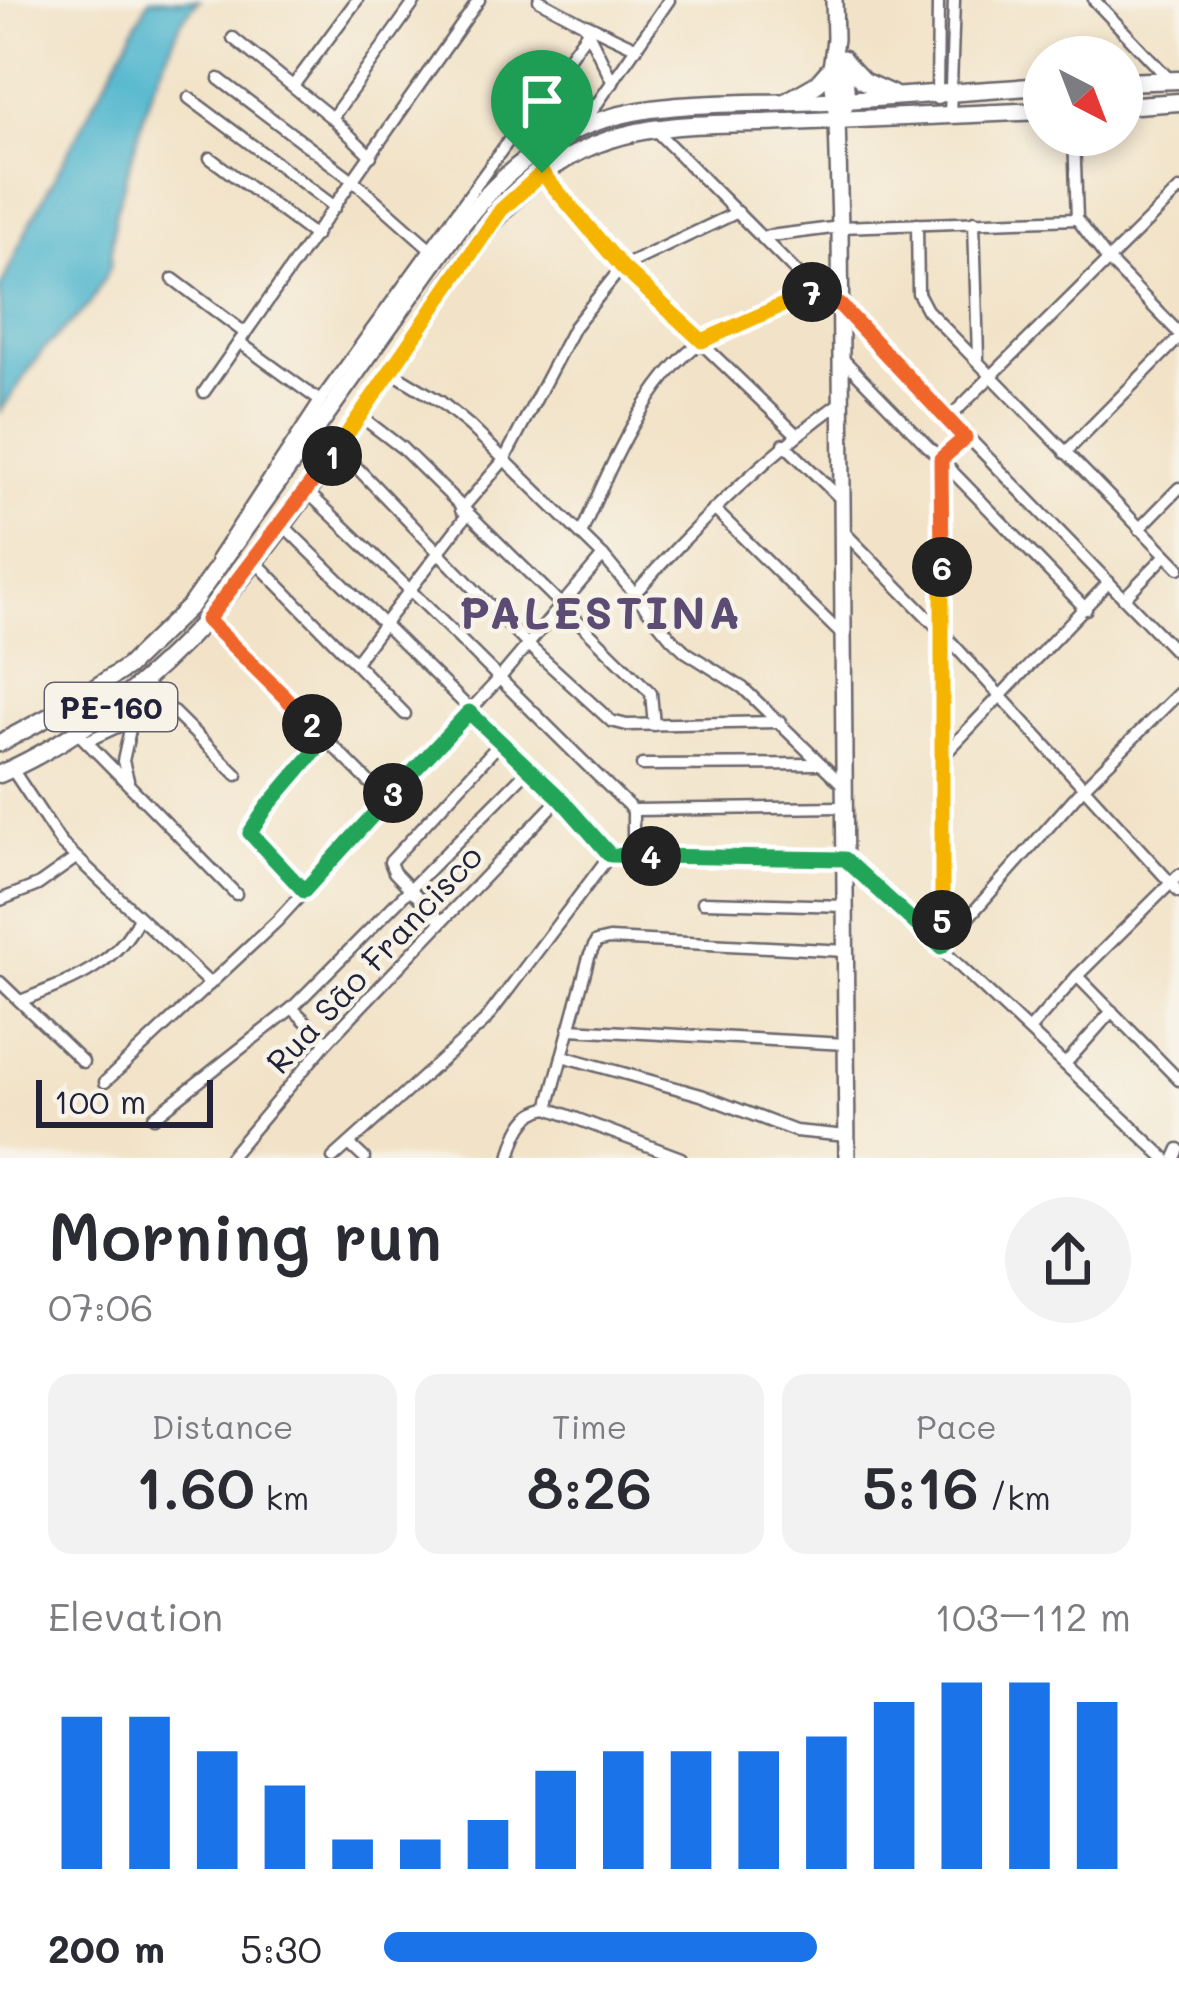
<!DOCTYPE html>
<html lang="en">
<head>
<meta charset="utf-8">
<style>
	:root { --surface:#fff; --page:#f2f2f3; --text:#2b2b33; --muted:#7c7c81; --accent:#1a73e8 }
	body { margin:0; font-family:Mali,sans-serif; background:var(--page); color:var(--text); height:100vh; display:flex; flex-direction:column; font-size:45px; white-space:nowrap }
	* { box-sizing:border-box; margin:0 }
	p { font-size:39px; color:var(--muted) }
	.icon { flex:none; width:66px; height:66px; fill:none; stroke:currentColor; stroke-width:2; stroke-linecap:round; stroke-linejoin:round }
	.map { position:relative; height:1158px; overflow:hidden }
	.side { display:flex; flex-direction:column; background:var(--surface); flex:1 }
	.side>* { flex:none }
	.needle { width:78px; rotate:138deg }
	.buttons { position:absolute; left:1023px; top:36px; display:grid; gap:24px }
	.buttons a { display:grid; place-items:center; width:120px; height:120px; border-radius:50%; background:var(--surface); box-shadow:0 6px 18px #0003; font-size:60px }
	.scale { position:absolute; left:36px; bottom:30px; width:177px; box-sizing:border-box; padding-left:12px; border:6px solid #22223b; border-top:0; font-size:33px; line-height:42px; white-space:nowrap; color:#22223b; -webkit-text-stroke:9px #f7f3e8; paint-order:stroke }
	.pin { position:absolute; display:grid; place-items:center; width:102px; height:102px; color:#fff; margin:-123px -51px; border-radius:50% 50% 50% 0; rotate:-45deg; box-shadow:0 0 12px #0007 }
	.pin .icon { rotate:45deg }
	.km { position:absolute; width:60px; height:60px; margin:-30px; border-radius:50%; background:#222; color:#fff; font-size:33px; line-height:60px; text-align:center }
	.round { display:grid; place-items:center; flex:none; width:126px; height:126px; border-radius:63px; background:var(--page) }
	.head { display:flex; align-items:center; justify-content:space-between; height:204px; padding:0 48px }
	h1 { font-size:66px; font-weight:600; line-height:90px }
	.metrics { display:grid; grid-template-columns:repeat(3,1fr); gap:18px; height:204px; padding:12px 48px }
	.metrics div { display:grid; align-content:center; border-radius:24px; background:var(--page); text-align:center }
	.metrics b { font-size:60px; font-weight:600 }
	.metrics small { font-size:33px; font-weight:400 }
	.metrics p { font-size:33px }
	.chart { height:336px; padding:24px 48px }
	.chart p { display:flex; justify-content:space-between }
	.chart svg { width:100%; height:216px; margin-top:12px; stroke:var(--accent); stroke-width:6 }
	ul { padding:0 48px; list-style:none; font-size:39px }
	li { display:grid; grid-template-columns:192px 144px 1fr; align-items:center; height:90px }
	li i { height:30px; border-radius:15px; background:var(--accent) }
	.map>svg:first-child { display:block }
	.water { fill:#4fb6ce; stroke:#386c84; stroke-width:3 }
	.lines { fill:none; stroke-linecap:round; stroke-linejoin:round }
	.street-casing { stroke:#6b666c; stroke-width:15 }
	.secondary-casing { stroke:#6b666c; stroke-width:20 }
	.primary-casing { stroke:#6b666c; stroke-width:21 }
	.street { stroke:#fff; stroke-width:10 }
	.secondary { stroke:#fff; stroke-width:15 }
	.primary { stroke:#fff; stroke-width:16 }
	.split-1-casing { stroke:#fff; stroke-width:24 }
	.split-2-casing { stroke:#fff; stroke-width:24 }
	.split-3-casing { stroke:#fff; stroke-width:24 }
	.split-4-casing { stroke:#fff; stroke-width:24 }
	.split-5-casing { stroke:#fff; stroke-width:24 }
	.split-6-casing { stroke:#fff; stroke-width:24 }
	.split-7-casing { stroke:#fff; stroke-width:24 }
	.split-8-casing { stroke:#fff; stroke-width:24 }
	.split-1 { stroke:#f5b400; stroke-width:15 }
	.split-2 { stroke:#f0652b; stroke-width:15 }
	.split-3 { stroke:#22a559; stroke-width:15 }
	.split-4 { stroke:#22a559; stroke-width:15 }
	.split-5 { stroke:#22a559; stroke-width:15 }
	.split-6 { stroke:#f5b400; stroke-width:15 }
	.split-7 { stroke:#f0652b; stroke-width:15 }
	.split-8 { stroke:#f5b400; stroke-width:15 }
	.labels { text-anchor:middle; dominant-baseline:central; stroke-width:9; stroke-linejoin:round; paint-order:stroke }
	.shield { fill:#f7f3e8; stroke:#62616f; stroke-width:3 }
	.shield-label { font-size:30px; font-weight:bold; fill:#22223b }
	.street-label { font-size:33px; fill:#22223b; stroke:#f7f3e8 }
	.district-label { font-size:45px; font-weight:bold; letter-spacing:3px; fill:#5c4c73; stroke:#f7f3e8 }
</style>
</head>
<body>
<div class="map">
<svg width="1179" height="1158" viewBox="0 0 1179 1158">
	<rect width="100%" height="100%" fill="#f7f3e8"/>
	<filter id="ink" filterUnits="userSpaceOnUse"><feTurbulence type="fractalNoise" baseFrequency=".00833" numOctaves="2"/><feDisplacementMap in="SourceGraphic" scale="24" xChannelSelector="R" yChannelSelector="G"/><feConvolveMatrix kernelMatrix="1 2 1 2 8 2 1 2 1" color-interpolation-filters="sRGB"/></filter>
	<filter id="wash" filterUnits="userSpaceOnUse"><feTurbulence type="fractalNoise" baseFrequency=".004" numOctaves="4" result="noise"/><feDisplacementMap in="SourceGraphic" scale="48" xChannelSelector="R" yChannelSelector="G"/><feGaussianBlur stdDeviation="2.7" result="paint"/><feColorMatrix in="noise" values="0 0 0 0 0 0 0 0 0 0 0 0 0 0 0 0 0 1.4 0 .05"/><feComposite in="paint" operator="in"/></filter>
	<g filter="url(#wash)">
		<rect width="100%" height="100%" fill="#f2e3c8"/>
		<polygon class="water" points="149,0 199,0 182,20 150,94 115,215 110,267 90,304 43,350 0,412 0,289 27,229"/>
	</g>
	<g filter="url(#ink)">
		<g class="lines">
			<defs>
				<g id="street">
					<polyline points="539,0 584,24 613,83"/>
					<polyline points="1094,0 1171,81"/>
					<polyline points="586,24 637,48"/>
					<polyline points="233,38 332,118 371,156"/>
					<polyline points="219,79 354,181 433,251"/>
					<polyline points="293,86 357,0"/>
					<polyline points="189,98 335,207"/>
					<polyline points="937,99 938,0"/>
					<polyline points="950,116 954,0"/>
					<polyline points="332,118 416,0"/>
					<polyline points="583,124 669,0"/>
					<polyline points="654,129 815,291 841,306 1179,655"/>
					<polyline points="1074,135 1077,219 1107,259 1179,333"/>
					<polyline points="210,158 315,236"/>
					<polyline points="542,173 622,267 796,434"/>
					<polyline points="974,221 978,358"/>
					<polyline points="917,224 918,293 927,310 1179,568"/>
					<polyline points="762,237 840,227 1077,219"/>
					<polyline points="173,279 245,333"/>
					<polyline points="239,342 320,401"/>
					<polyline points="842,358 1086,609"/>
					<polyline points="390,371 441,402 470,426 603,556 671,638 686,652 743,688 844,786"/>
					<polyline points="204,392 479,0"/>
					<polyline points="359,415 402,448 651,693 654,725"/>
					<polyline points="948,419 1179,190"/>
					<polyline points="784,444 842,500"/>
					<polyline points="338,448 528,645 611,721 627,725 780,722"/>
					<polyline points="1065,453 1179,338"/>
					<path d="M306,491C418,594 523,704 633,810L844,807"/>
					<polyline points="714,509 843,636"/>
					<polyline points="461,510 504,460 574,327 622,267 738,212"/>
					<polyline points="282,524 560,798 610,855"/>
					<polyline points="1139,529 1179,488"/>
					<polyline points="843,531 943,633 1179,892"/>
					<path d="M581,534C606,475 648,377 703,341C738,318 801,294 841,286"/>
					<polyline points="217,558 320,401 588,31"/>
					<polyline points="255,561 405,714"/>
					<path d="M635,593C698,522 765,457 842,401"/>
					<polyline points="1124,598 1166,555"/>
					<polyline points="207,620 387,800"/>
					<polyline points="355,662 467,515"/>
					<polyline points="144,683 237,775"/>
					<polyline points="77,732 236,894"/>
					<polyline points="87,741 132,720"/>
					<polyline points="942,757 1109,582"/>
					<polyline points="642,765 820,764"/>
					<polyline points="12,769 61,843 210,984"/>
					<polyline points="128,780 123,761 132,720 165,702"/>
					<polyline points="633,810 633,855"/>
					<polyline points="610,855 845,859 1165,1158"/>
					<polyline points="304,891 251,834 267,807 326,738"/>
					<polyline points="0,900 38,885 76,858"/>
					<polyline points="703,902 845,906"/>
					<polyline points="441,921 394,872 390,862 501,742"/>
					<polyline points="945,943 940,887 941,459 965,438"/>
					<polyline points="944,945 1084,787 1179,693"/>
					<polyline points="1077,976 1179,1080"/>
					<polyline points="0,982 83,1062"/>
					<path d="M20,1001C68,982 116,967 139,917"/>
					<polyline points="292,1008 327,1042"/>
					<polyline points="569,1029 846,1044"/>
					<polyline points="1030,1029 1077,976 1179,875"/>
					<polyline points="562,1056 701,1095 795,1131 847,1136"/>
					<polyline points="1066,1063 1112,1011"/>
					<polyline points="105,1082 277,921 498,680 603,556"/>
					<polyline points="548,1108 589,957 596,942 609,939 846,951"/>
					<polyline points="548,1108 681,1158"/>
					<polyline points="154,1117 292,1008 530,768"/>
					<polyline points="349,1144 364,1158"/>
					<polyline points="229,1158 327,1042 560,798"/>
					<polyline points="333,1158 484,1022 610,855"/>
					<path d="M510,1158C515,1137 524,1111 548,1108"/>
					<polyline points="1175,1158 1179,1149"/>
				</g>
				<g id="secondary">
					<polyline points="834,0 835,39 831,68 837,120 840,227 847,1158"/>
					<polyline points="843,111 847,99 843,58"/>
				</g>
				<g id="primary">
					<polyline points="843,60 863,81 892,94"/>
					<polyline points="1122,82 1179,80"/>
					<polyline points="789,100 817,84 831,68"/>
					<polyline points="1122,106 1179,102"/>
					<path d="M0,743L58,712L127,667L190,606L462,224C570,87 669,108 825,101C898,97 971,91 1044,86"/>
					<path d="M0,774C183,693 290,517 399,359C456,276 506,173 608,140C667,120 728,125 789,122C874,119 959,115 1044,111"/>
				</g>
			</defs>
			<use href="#street" class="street-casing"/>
			<use href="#secondary" class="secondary-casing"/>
			<use href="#primary" class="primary-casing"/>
			<use href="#street" class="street"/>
			<use href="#secondary" class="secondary"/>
			<use href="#primary" class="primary"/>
		</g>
	</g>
	<g class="lines" filter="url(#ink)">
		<defs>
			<polyline id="split-1" points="332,456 501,210 542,173"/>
			<polyline id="split-2" points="312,724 207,620 332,456"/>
			<polyline id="split-3" points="312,724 326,738 267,807 250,833 304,891 393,793"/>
			<polyline id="split-4" points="393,793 469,712 560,798 610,855 651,856"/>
			<polyline id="split-5" points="651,856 845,859 941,947 945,943 942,920"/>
			<polyline id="split-6" points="942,920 942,567"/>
			<polyline id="split-7" points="812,292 841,306 965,438 941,459 942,567"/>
			<polyline id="split-8" points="542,173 622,267 702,341 812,292"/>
		</defs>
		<use href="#split-1" class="split-1-casing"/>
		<use href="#split-2" class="split-2-casing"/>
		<use href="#split-3" class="split-3-casing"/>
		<use href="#split-4" class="split-4-casing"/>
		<use href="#split-5" class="split-5-casing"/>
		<use href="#split-6" class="split-6-casing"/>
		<use href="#split-7" class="split-7-casing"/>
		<use href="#split-8" class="split-8-casing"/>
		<use href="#split-1" class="split-1"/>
		<use href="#split-2" class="split-2"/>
		<use href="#split-3" class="split-3"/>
		<use href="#split-4" class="split-4"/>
		<use href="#split-5" class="split-5"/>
		<use href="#split-6" class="split-6"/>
		<use href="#split-7" class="split-7"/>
		<use href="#split-8" class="split-8"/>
	</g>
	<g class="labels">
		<rect class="shield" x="45" y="683" width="132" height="48" rx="9"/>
		<g class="shield-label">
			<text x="111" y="707">PE-160</text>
		</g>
		<g class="street-label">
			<text transform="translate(373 958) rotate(-47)">Rua São Francisco</text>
		</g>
		<g class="district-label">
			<text x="601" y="611">PALESTINA</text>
		</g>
	</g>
</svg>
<div class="buttons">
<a><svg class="needle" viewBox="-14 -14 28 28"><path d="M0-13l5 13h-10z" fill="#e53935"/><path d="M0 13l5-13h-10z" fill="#7c7c81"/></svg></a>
</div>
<div class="scale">100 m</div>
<div class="pin" style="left:542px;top:173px;background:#1e9e55"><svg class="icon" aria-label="arrive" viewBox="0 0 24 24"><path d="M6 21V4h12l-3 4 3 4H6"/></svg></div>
<b class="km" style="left:332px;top:456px">1</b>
<b class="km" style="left:312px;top:724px">2</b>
<b class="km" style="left:393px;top:793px">3</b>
<b class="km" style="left:651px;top:856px">4</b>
<b class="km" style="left:942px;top:920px">5</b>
<b class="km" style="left:942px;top:567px">6</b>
<b class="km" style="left:812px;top:292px">7</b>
</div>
<section class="side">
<div class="head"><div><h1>Morning run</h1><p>07:06</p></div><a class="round"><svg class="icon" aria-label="share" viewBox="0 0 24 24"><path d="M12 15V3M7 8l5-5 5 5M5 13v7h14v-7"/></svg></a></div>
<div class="metrics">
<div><p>Distance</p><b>1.60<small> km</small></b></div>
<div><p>Time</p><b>8:26</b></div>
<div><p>Pace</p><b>5:16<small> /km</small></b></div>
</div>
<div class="chart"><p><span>Elevation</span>103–112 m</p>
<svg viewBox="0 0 160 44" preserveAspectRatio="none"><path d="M5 44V13M15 44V13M25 44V20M35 44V27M45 44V38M55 44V38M65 44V34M75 44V24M85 44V20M95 44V20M105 44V20M115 44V17M125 44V10M135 44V6M145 44V6M155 44V10"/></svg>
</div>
<ul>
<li><b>200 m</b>5:30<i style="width:58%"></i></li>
</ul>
</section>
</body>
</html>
